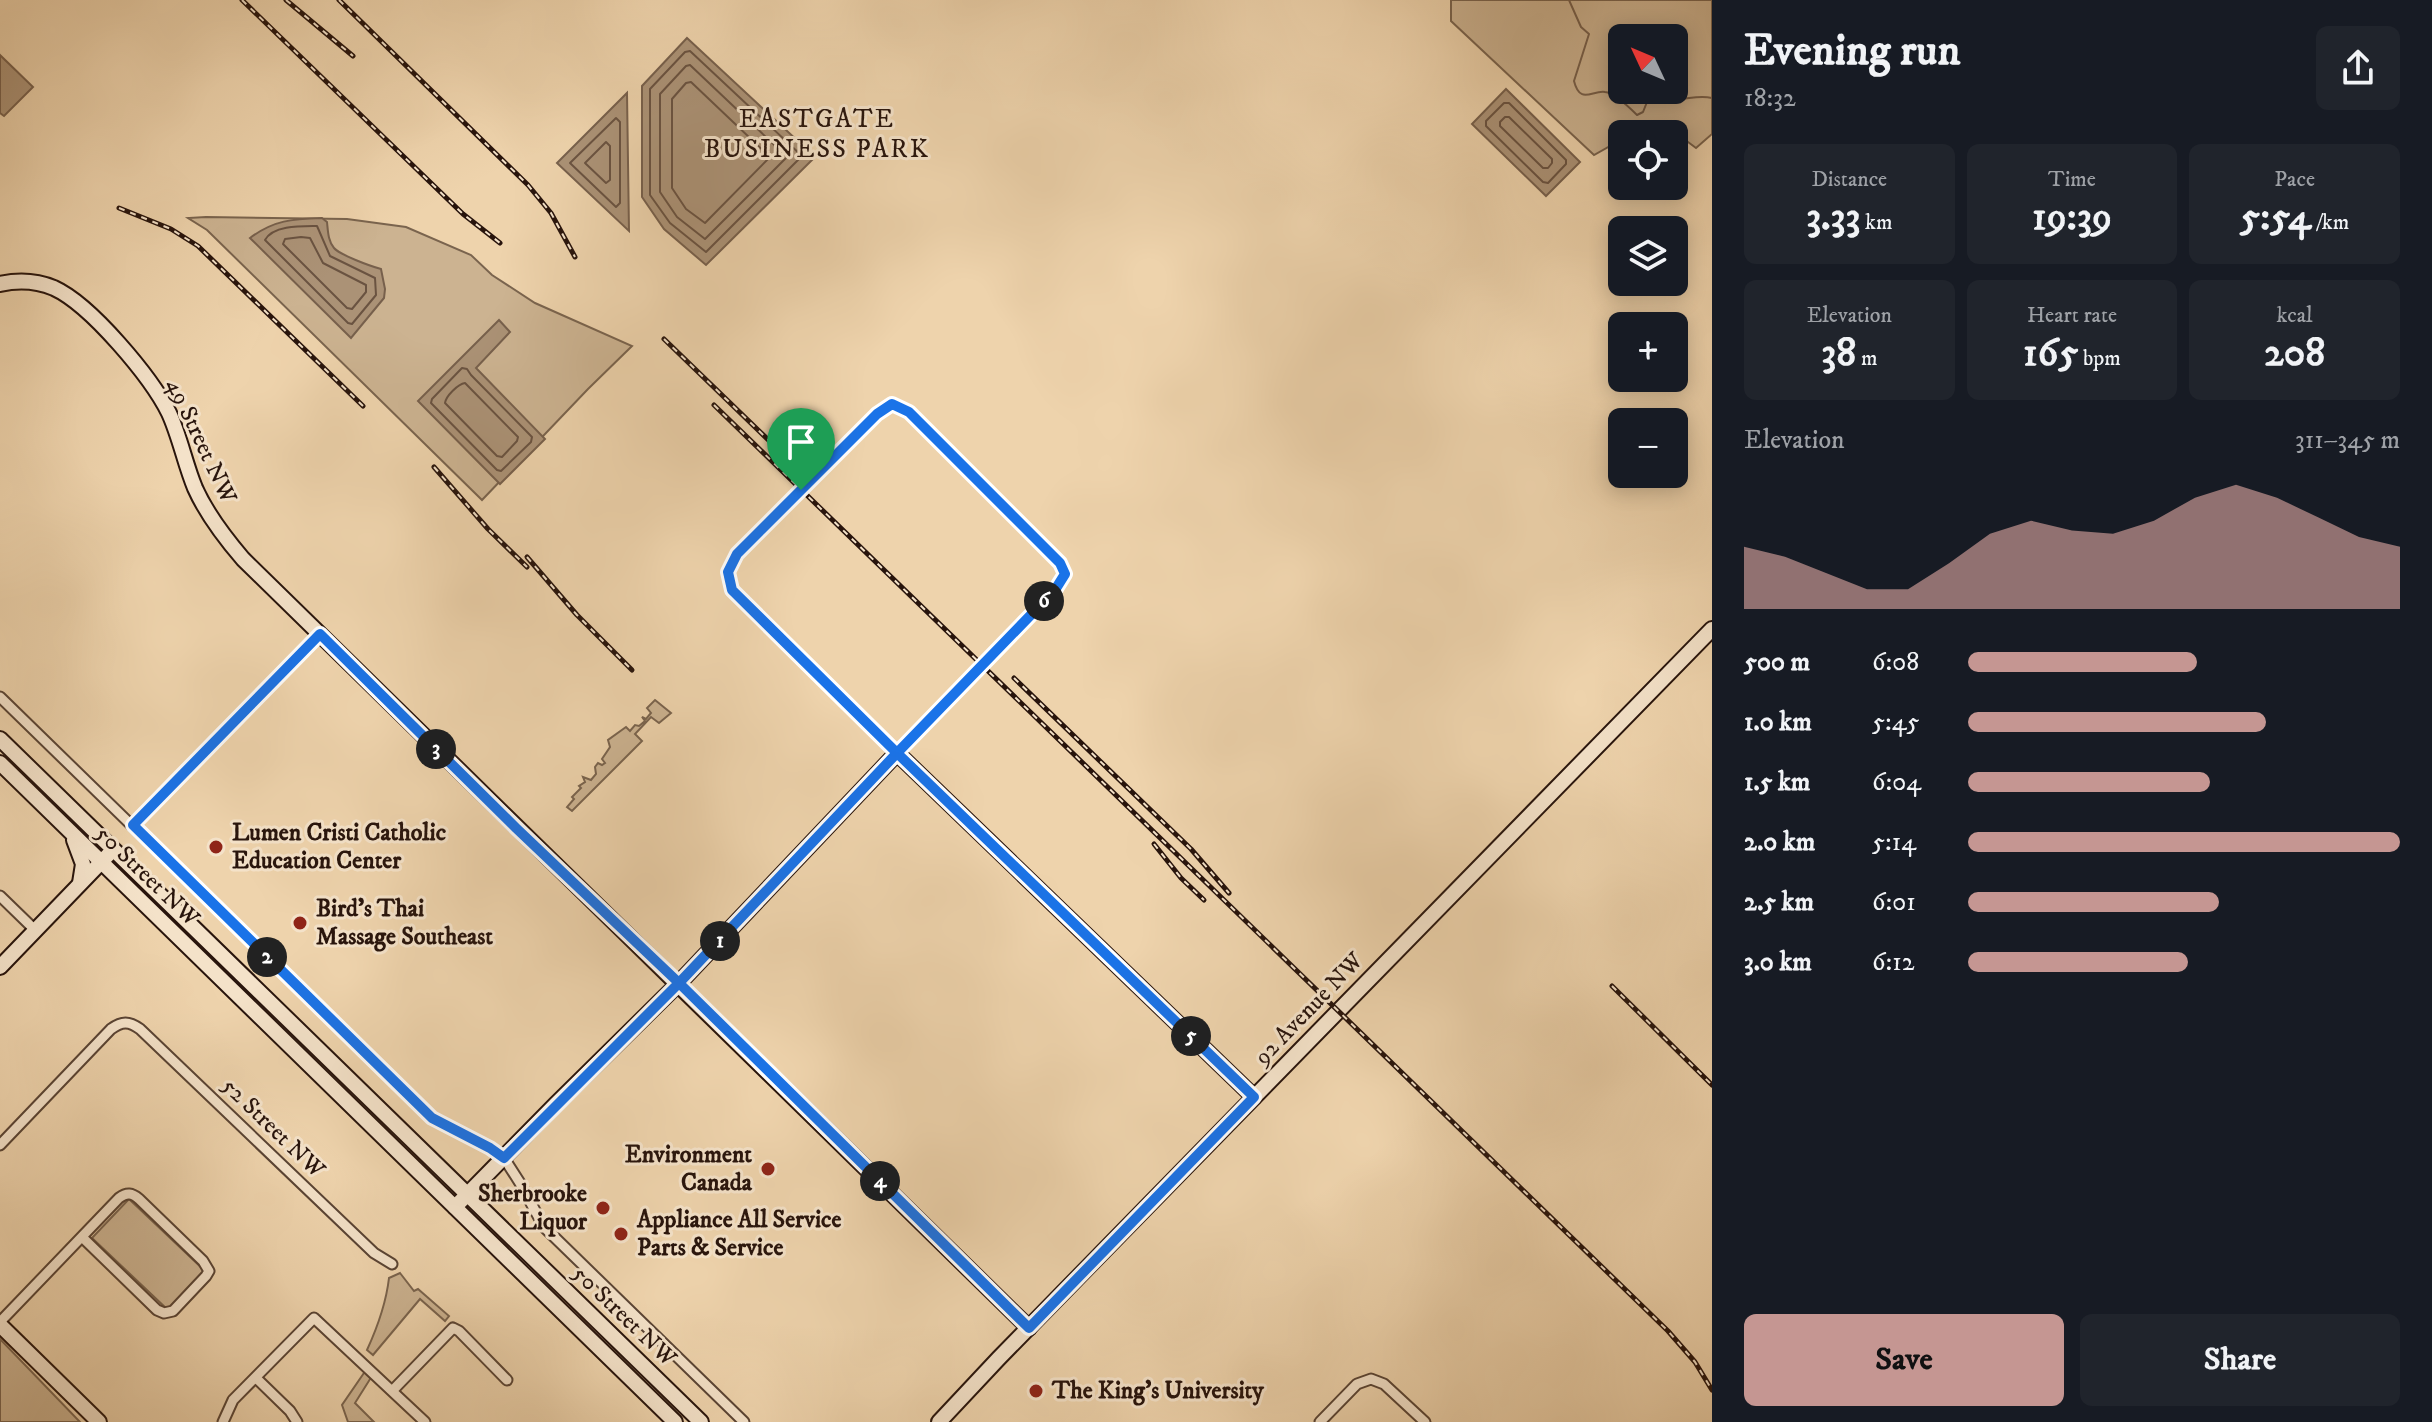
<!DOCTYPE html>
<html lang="en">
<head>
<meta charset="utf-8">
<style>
	:root { --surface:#171b24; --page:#20242c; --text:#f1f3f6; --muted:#9ea1a6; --accent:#c59692 }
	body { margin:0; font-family:"IM FELL DW Pica",serif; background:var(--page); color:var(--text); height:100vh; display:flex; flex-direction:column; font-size:30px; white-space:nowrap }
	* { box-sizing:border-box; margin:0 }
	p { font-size:26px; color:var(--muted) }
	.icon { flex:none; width:44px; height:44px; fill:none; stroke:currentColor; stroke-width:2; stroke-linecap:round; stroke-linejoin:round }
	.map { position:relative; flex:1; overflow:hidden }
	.side { display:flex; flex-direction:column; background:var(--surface); width:720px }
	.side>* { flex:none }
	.needle { width:52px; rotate:314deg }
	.fabs { position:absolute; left:1608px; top:24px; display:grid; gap:16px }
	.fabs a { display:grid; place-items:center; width:80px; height:80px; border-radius:12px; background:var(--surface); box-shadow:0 4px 20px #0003; font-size:40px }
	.pin { position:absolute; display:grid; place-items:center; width:68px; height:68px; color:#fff; margin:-82px -34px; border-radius:50% 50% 50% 0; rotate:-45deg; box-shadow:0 0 8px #0007 }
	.pin .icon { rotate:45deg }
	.km { position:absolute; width:40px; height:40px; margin:-20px; border-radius:50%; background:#222; color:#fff; font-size:22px; line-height:40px; text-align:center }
	.round { display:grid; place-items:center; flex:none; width:84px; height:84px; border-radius:12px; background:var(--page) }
	.head { display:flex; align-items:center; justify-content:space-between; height:136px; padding:0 32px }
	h1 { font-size:44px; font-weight:700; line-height:60px }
	.figures { display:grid; grid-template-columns:repeat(3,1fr); gap:12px; height:136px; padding:8px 32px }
	.figures div { display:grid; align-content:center; border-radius:12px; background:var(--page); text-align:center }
	.figures b { font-size:40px; font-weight:700 }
	.figures small { font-size:22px; font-weight:400 }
	.figures p { font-size:22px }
	.chart { height:224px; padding:16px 32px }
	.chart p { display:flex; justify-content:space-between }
	.chart svg { width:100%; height:144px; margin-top:8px; fill:var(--accent); opacity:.7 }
	.cta { display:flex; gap:16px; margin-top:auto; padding:16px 32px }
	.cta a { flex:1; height:92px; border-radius:12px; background:var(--accent); color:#111; font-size:32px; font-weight:700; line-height:92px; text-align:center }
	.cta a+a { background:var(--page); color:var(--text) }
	ul { padding:0 32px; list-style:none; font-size:26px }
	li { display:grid; grid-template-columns:128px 96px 1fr; align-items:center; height:60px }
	li i { height:20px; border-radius:10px; background:var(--accent) }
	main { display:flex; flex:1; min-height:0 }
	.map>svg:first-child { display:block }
	.green { fill:#ccb391; stroke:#7a644e; stroke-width:2; fill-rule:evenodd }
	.water { fill:#ab9276; stroke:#77604c; stroke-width:2 }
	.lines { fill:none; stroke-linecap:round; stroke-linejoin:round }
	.shore { stroke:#6a5341; stroke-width:2 }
	.stream { stroke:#77604c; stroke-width:2 }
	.street-casing { stroke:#5a4434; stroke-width:13 }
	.secondary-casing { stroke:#28140c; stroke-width:18 }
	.street { stroke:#f4e2c9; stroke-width:9 }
	.secondary { stroke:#f4e2c9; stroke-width:14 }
	.rail-casing { stroke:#28140c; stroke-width:5 }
	.rail { stroke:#f4e2c9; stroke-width:2; stroke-dasharray:6; stroke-linecap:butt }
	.route-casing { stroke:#fff; stroke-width:16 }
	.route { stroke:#1a73e8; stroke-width:10 }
	.poi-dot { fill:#8f2418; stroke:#f4e2c9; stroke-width:3 }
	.labels { text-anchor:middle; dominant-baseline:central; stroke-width:6; stroke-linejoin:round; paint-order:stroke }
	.street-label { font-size:24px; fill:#28140c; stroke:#f4e2c9 }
	.poi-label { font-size:24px; font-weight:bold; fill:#28140c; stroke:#f4e2c9; text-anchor:start }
	.neighbourhood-label { font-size:26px; letter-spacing:2px; fill:#28140c; stroke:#f4e2c9 }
</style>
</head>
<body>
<main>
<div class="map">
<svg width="1712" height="1422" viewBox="0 0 1712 1422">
	<rect width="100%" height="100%" fill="#eed3ac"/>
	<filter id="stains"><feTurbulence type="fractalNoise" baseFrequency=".0025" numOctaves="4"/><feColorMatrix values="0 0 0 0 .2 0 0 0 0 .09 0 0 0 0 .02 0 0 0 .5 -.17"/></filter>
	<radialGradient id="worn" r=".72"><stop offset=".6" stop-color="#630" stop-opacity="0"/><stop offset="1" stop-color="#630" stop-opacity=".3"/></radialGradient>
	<g class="green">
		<path d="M1451,0H1712V134L1696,148L1676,133L1622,134V144L1619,141L1594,155L1451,21ZM1622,38H1674V90H1622Z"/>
		<polygon points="206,217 347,219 406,227 471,255 492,275 535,303 632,346 588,389 482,500 207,230 188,218"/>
		<polygon points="655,700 671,713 659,723 651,717 635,734 642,741 572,811 567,807 574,799 572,797 581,788 579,786 585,782 583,777 591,780 596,774 595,767 598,763 602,765 605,763 602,759 610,747 608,740 626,727 630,731 635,725 639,726 645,721 642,717 646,719 651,713 647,708"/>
		<polygon points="129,1199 205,1271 168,1310 92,1238"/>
		<path d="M400,1273L414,1291L418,1289L449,1316L445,1321L420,1299L373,1355L367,1350C378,1326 386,1304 389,1278Z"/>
		<polygon points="0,1339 80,1422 0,1422"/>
		<polygon points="366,1370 372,1376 355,1403 374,1422 348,1422 342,1405"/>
	</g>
	<g class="water">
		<polygon points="687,38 815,157 706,265 664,229 642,197 642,86"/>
		<polygon points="0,55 33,87 4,116 0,113"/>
		<polygon points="1506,89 1580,162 1546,196 1472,124"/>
		<polygon points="627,93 629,231 557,163"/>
		<path d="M322,218L327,222C328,231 328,241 334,248C340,255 370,266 381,269L385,289L384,298L351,338L250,238C274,220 292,219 322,218Z"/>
		<polygon points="499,320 510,332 476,368 545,439 500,484 418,401"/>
	</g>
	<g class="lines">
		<g class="shore">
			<polygon points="690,51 802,156 706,252 670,223 650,195 650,89 685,52"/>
			<polygon points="690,65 787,157 705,239 677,217 660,192 660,94 686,66"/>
			<polygon points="691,82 770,157 705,223 686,209 672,188 672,99 686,83"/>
			<polygon points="1504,103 1509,103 1566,160 1566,164 1548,183 1543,182 1486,126 1486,121"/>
			<polygon points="1505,117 1509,117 1552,159 1552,163 1548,168 1543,168 1500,126 1500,122"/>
			<polygon points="616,118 620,122 620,203 616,207 570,163"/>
			<polygon points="606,142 610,146 610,180 606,183 585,163"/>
			<path d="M317,226L330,256L375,278L376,295L352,324L348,323L265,240C273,225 301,226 317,226Z"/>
			<polygon points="301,237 310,238 323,263 366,285 366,292 352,309 347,308 283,244 285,239"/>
			<polygon points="462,368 467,369 471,375 532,437 531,442 501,471 497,470 431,403 432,399"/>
			<path d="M465,383L518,437L517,441L502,457L497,456L445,403C446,396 458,384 465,383Z"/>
		</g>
		<path class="stream" d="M1569,0L1581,27L1589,34L1574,81C1580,105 1592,90 1605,92C1615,93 1630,108 1637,115L1643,112L1649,97C1658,95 1662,98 1670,99C1685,101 1697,94 1712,98"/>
		<defs>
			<g id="street">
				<polygon points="892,404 909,412 1060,563 1065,574 1055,590 897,753 732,590 728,572 737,554 877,414"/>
				<polyline points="0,697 432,1118 490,1148 504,1158 520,1183 544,1227 744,1422"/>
				<polyline points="133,825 320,634"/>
				<polyline points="0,896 35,930"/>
				<path d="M0,1145L111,1029C122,1021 129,1021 140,1029L374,1253L392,1264"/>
				<path d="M0,1322L119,1198C127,1192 132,1193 139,1199L203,1261L209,1271L206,1276L173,1311L164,1313L157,1310L82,1237"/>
				<polyline points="256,1378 290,1411 297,1422"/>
				<polyline points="393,1390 453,1328 459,1331 507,1380"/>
				<polyline points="223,1422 233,1400 314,1318 425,1422"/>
				<polyline points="1320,1422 1357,1384 1371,1379 1384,1384 1425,1422"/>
			</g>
			<g id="secondary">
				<path d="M0,284C18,280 37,281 54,288C91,305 151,377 169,413C180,437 185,464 195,488C207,515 225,538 243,559L1029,1328"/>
				<polyline points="0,739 701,1422"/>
				<polyline points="0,763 675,1422"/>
				<polyline points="74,840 83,864 80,883"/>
				<polyline points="0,967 108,855"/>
				<polyline points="455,1207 556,1104 679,983 897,753 1254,1097"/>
				<polyline points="0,1325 99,1422"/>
				<polyline points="939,1422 999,1358 1712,629"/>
			</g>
		</defs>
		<use href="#street" class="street-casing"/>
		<use href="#secondary" class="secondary-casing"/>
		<use href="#street" class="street"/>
		<use href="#secondary" class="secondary"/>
		<defs>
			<g id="rail">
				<polyline points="242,0 463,214 500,243"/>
				<polyline points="286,0 353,56"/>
				<polyline points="339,0 528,185 551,213 575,257"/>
				<polyline points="119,208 171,229 198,246 363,406"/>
				<polyline points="664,339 787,458 809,486"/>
				<polyline points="714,405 1668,1331 1695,1362 1712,1390"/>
				<polyline points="434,467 488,529 527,567"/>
				<polyline points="527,557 577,615 632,670"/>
				<polyline points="1014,678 1191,849 1229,893"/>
				<polyline points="1154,844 1181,878 1204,900"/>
				<polyline points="1612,986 1712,1085"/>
			</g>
		</defs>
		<use href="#rail" class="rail-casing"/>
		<use href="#rail" class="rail"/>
	</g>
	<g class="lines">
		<defs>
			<polyline id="route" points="801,490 737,554 728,572 732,590 897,753 679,983 504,1158 490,1148 432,1118 133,825 320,634 516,828 679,983 1029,1328 1254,1097 897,753 1055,590 1065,574 1060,563 909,412 892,404 877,414 801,490"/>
		</defs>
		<use href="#route" class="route-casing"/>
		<use href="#route" class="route"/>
	</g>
	<g class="poi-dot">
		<circle cx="216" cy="847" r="8"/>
		<circle cx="300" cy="923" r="8"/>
		<circle cx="768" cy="1169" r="8"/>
		<circle cx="603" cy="1208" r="8"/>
		<circle cx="621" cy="1234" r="8"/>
		<circle cx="1036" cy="1391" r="8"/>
	</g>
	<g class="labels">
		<g class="street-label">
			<text transform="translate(201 441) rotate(65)">49 Street NW</text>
			<text transform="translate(147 876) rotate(44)">50 Street NW</text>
			<text transform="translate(1309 1009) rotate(-46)">92 Avenue NW</text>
			<text transform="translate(273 1128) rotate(44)">52 Street NW</text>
			<text transform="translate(624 1316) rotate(44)">50 Street NW</text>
		</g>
		<g class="poi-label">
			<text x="232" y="833">Lumen Cristi Catholic<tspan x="232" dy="28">Education Center</tspan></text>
			<text x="316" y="909">Bird's Thai<tspan x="316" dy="28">Massage Southeast</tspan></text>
			<text x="752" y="1155" text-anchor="end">Environment<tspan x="752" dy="28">Canada</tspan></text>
			<text x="587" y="1194" text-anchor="end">Sherbrooke<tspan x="587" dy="28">Liquor</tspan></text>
			<text x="637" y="1220">Appliance All Service<tspan x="637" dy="28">Parts &amp; Service</tspan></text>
			<text x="1052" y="1391">The King's University</text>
		</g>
		<g class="neighbourhood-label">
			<text x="817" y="119">EASTGATE<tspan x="817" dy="30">BUSINESS PARK</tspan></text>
		</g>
	</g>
	<rect width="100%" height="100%" filter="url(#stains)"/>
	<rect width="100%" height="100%" fill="url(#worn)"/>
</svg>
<div class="fabs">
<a><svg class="needle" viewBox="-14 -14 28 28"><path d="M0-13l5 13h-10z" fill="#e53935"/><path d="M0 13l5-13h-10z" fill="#9ea1a6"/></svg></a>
<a><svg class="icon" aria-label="locate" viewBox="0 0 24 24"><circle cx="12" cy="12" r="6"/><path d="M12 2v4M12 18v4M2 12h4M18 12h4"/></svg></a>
<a><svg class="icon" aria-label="layers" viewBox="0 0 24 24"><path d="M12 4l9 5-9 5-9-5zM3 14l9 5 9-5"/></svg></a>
<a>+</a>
<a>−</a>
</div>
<div class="pin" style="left:801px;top:490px;background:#1e9e55"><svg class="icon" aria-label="arrive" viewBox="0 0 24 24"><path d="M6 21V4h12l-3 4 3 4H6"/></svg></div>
<b class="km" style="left:720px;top:941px">1</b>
<b class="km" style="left:267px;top:957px">2</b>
<b class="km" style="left:436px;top:749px">3</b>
<b class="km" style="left:880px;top:1181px">4</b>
<b class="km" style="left:1191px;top:1036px">5</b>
<b class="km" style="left:1044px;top:601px">6</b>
</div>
<section class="side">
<div class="head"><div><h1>Evening run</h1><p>18:32</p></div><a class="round"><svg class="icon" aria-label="share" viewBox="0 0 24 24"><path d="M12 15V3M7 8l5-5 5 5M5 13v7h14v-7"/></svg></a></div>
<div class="figures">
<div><p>Distance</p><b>3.33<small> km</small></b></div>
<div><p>Time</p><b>19:39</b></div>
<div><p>Pace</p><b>5:54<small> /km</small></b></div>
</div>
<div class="figures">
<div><p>Elevation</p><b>38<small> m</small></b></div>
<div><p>Heart rate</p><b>165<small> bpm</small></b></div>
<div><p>kcal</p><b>208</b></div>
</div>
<div class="chart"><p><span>Elevation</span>311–345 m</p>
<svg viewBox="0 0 160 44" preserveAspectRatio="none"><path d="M0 44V25L10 28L20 33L30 38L40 38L50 30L60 21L70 17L80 20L90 21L100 17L110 10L120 6L130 10L140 16L150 22L160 25V44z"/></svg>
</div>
<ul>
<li><b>500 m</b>6:08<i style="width:53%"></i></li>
<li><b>1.0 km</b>5:45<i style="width:69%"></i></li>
<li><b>1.5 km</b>6:04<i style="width:56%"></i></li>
<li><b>2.0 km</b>5:14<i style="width:100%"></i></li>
<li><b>2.5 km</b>6:01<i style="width:58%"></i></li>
<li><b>3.0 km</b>6:12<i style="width:51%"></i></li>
</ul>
<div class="cta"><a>Save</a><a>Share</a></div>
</section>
</main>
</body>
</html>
